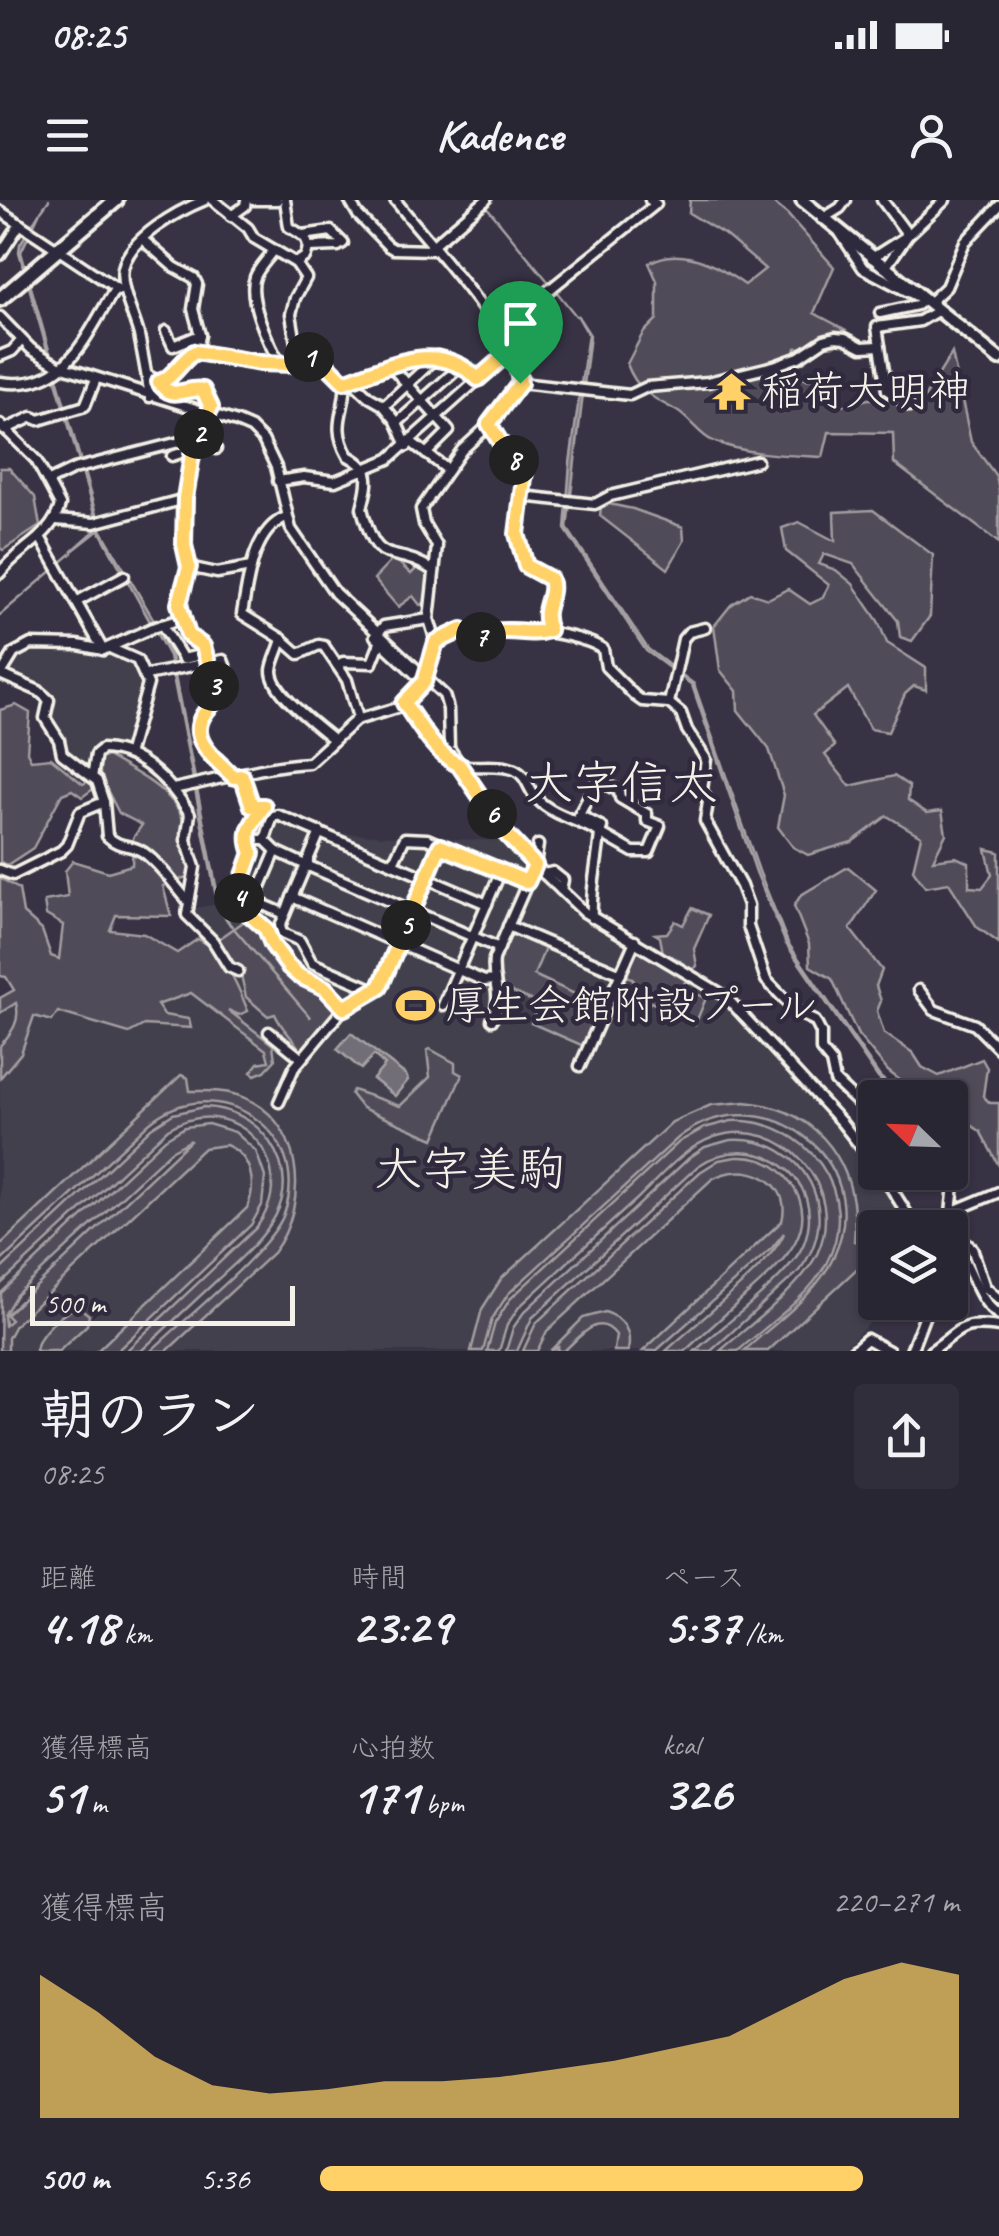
<!DOCTYPE html>
<html lang="ja">
<head>
<meta charset="utf-8">
<style>
	:root { --surface:#292633; --page:#312e3b; --text:#f1f3f6; --muted:#a5a5ac; --line:#45434e; --accent:#ffd166 }
	body { margin:0; font-family:Caveat,"Klee One",sans-serif; background:var(--page); color:var(--text); height:100vh; display:flex; flex-direction:column; font-size:38px; white-space:nowrap }
	* { box-sizing:border-box; margin:0 }
	p { font-size:32px; color:var(--muted) }
	.icon { flex:none; width:55px; height:55px; fill:none; stroke:currentColor; stroke-width:2; stroke-linecap:round; stroke-linejoin:round }
	.map { position:relative; height:1151px; overflow:hidden }
	.side { display:flex; flex-direction:column; background:var(--surface); flex:1 }
	.side>* { flex:none }
	.needle { width:65px; rotate:293deg }
	.fabs { position:absolute; left:858px; top:880px; display:grid; gap:20px }
	.fabs a { display:grid; place-items:center; width:110px; height:110px; border-radius:10px; background:var(--surface); box-shadow:0 2px 8px #0004,0 0 0 2px var(--line); font-size:50px }
	.scale { position:absolute; left:30px; bottom:25px; width:265px; box-sizing:border-box; padding-left:10px; border:5px solid #f4f1e8; border-top:0; font-size:28px; line-height:35px; white-space:nowrap; color:#f4f1e8; -webkit-text-stroke:8px #2f2a3d; paint-order:stroke }
	.pin { position:absolute; display:grid; place-items:center; width:85px; height:85px; color:#fff; margin:-102px -42px; border-radius:50% 50% 50% 0; rotate:-45deg; box-shadow:0 0 10px #0007 }
	.pin .icon { rotate:45deg }
	.km { position:absolute; width:50px; height:50px; margin:-25px; border-radius:50%; background:#222; color:#fff; font-size:28px; line-height:50px; text-align:center }
	.round { display:grid; place-items:center; flex:none; width:105px; height:105px; border-radius:10px; background:var(--page) }
	.overview { display:flex; align-items:center; justify-content:space-between; height:170px; padding:0 40px }
	h1 { font-size:55px; font-weight:700; line-height:75px }
	.stats { display:grid; grid-template-columns:repeat(3,1fr); gap:15px; height:170px; padding:10px 40px }
	.stats div { display:grid; align-content:center }
	.stats b { font-size:50px; font-weight:700 }
	.stats small { font-size:28px; font-weight:400 }
	.stats p { font-size:28px }
	.chart { height:280px; padding:20px 40px }
	.chart p { display:flex; justify-content:space-between }
	.chart svg { width:100%; height:180px; margin-top:10px; fill:var(--accent); opacity:.7 }
	ul { padding:0 40px; list-style:none; font-size:32px }
	li { display:grid; grid-template-columns:160px 120px 1fr; align-items:center; height:75px }
	li i { height:25px; border-radius:12px; background:var(--accent) }
	.status { display:flex; justify-content:space-between; align-items:center; height:70px; padding:0 50px; background:var(--surface); direction:ltr }
	.status svg { height:28px; fill:currentColor }
	header { display:flex; justify-content:space-between; align-items:center; height:130px; padding:0 40px; background:var(--surface); font-size:45px; font-weight:700 }
	.map>svg:first-child { display:block }
	.built { fill:#433f4e }
	.green { fill:#504b59; stroke:#a29ea0; stroke-width:2.5; fill-rule:evenodd }
	.water { fill:#726e77; stroke:#a6a2a4; stroke-width:2.5 }
	.lines { fill:none; stroke-linecap:round; stroke-linejoin:round }
	.stream { stroke:#a6a2a4; stroke-width:2.5 }
	.minor-casing { stroke:#f4f1e8; stroke-width:15 }
	.major-casing { stroke:#f4f1e8; stroke-width:18 }
	.highway-casing { stroke:#f4f1e8; stroke-width:20 }
	.minor { stroke:#2f2a3d; stroke-width:8 }
	.major { stroke:#2f2a3d; stroke-width:10 }
	.highway { stroke:#2f2a3d; stroke-width:12 }
	.minor-bridge-casing { stroke:#f4f1e8; stroke-width:15; stroke-linecap:butt }
	.minor-bridge { stroke:#2f2a3d; stroke-width:8 }
	.route-casing { stroke:#fff; stroke-width:20 }
	.route { stroke:#ffd166; stroke-width:12 }
	.labels { text-anchor:middle; dominant-baseline:central; stroke-width:9; stroke-linejoin:round; paint-order:stroke }
	.poi-label { font-size:42px; fill:#f4f1e8; stroke:#2f2a3d; text-anchor:start }
	.quarter-label { font-size:48px; fill:#f4f1e8; stroke:#2f2a3d }
</style>
</head>
<body>
<div class="status"><b>08:25</b><svg viewBox="0 0 49 12"><path d="M0 12V9h3v3zM5 12V6h3v6zM10 12V3h3v9zM15 12V0h3v12zM26 1h20v11H26zM47 4h2v5h-2z"/></svg></div>
<header><svg class="icon" aria-label="menu" viewBox="0 0 24 24"><path d="M4 6h16M4 12h16M4 18h16"/></svg>Kadence<svg class="icon" aria-label="person" viewBox="0 0 24 24"><circle cx="12" cy="8" r="4"/><path d="M4 21q1-7 8-7t8 7"/></svg></header>
<div class="map">
<svg width="999" height="1151" viewBox="0 0 999 1151">
	<rect width="100%" height="100%" fill="#373244"/>
	<filter id="ink" filterUnits="userSpaceOnUse"><feTurbulence type="fractalNoise" baseFrequency=".01" numOctaves="2"/><feDisplacementMap in="SourceGraphic" scale="20" xChannelSelector="R" yChannelSelector="G"/><feConvolveMatrix kernelMatrix="1 2 1 2 8 2 1 2 1" color-interpolation-filters="sRGB"/></filter>
	<g filter="url(#ink)">
		<g class="built">
			<polygon points="38,446 110,452 136,466 144,482 143,499 125,549 97,549 90,572 67,556 48,517 48,495 6,473 10,463 23,449"/>
			<polygon points="276,609 331,633 502,641 574,714 636,741 689,773 716,796 785,868 851,941 902,1014 909,1027 875,1028 875,1102 890,1103 841,1151 0,1151 0,805 226,764 222,753 191,721 189,709 241,700 238,683 267,663 267,651 249,646 241,637 247,620"/>
		</g>
		<g class="green">
			<path d="M690,0H770L787,14L834,67L814,113L846,130L836,145L796,148L791,177L827,182L837,207L868,199L924,198L952,153L971,242L996,276L999,291V343L894,263L893,233L829,232L823,257C787,255 747,255 713,241C700,236 690,219 677,211C653,198 637,191 627,164L643,133L657,119V81L649,63C680,44 719,66 745,85L765,69L725,35L689,13Z"/>
			<polygon points="0,268 9,268 35,297 40,326 3,350 0,348"/>
			<polygon points="609,304 633,309 683,327 684,341 668,369 600,316 601,306"/>
			<polygon points="873,310 933,355 930,416 912,441 900,437 898,421 853,364 824,354 819,364 836,370 853,384 878,421 887,443 926,468 926,490 914,486 905,494 888,532 870,529 848,488 813,515 835,546 825,555 850,586 894,576 909,586 908,600 927,613 942,611 946,634 933,660 956,657 969,663 969,687 982,688 992,675 986,649 999,652 999,743 977,727 949,683 925,687 913,670 921,636 887,616 852,642 808,655 793,647 778,627 784,595 769,549 738,510 737,491 720,470 714,426 731,405 750,393 768,399 788,389 810,404 822,398 829,385 786,351 782,328 799,322 835,341 834,312"/>
			<polygon points="394,358 411,374 419,366 429,374 426,402 420,405 413,396 398,407 374,379"/>
			<path d="M16,505L30,513L27,552L31,560L51,558L83,584L100,575V559L107,556C166,590 194,602 189,676L163,686L171,716L116,715L110,730L144,734L177,753L198,739C224,751 238,786 248,811L239,815L228,810L273,845L275,860L265,871L255,875L251,872L258,863L269,861L266,850L191,793L157,805L164,815L189,819L191,828L144,825L129,833L58,812L52,821L34,816L21,853L0,878V846C12,832 21,821 16,803L0,813V798L14,790L6,777L0,776V678L19,689L23,713L42,730L51,756L59,759L63,725L46,715L44,701L68,697L65,671L73,661L108,672L132,665L133,638L142,625L119,613L103,582L82,597L72,590L62,594L33,648L7,665L0,662V510Z"/>
			<polygon points="848,667 876,690 850,729 882,770 876,786 881,801 877,811 884,833 913,853 922,867 939,876 982,859 987,868 983,896 990,903 999,903 999,966 980,931 950,912 950,898 922,897 888,871 858,835 832,779 810,766 809,744 794,706 801,695"/>
			<polygon points="692,708 709,715 694,749 697,766 692,770 680,764 680,760 663,753 660,737 655,734 667,733 675,721 683,725"/>
			<path d="M246,720C272,737 264,746 282,762C300,780 323,788 340,807L302,854C295,838 282,831 275,814L268,816L246,797L241,775L229,767L216,741Z"/>
			<polygon points="516,733 546,746 534,775 603,807 586,847 531,823 539,804 503,788 497,765 507,738"/>
			<polygon points="635,741 689,773 679,795 682,796 686,790 706,798 695,825 690,822 690,819 651,802 648,805 632,778 622,774"/>
			<polygon points="430,849 455,863 455,871 462,875 434,939 362,908 351,894 353,890 400,906 430,877 427,850"/>
			<path d="M181,875L188,878L190,891C206,891 221,890 237,895C304,916 311,1004 273,1053L167,1151H151C182,1121 271,1050 284,1014C314,931 216,868 149,923L0,1062V1045Z"/>
			<path d="M745,902C822,909 860,968 854,1041L862,1043L867,1039L875,1047V1052L768,1151H744C774,1123 817,1095 834,1056C878,958 761,873 678,938L508,1094L492,1119L483,1151H471L482,1109L501,1079L672,922L711,905Z"/>
			<path d="M204,907C230,908 254,919 269,941C311,1002 255,1045 215,1082C190,1105 166,1128 141,1151H126L255,1029C305,966 237,888 168,929L0,1085V1070L151,928L173,914Z"/>
			<path d="M731,921C806,917 864,994 826,1064C808,1098 767,1125 738,1151H720C749,1125 800,1089 817,1054C848,988 783,914 714,937C683,948 660,977 637,999C597,1035 558,1071 519,1107L507,1125L499,1151H487L495,1123L510,1099L679,942L704,928Z"/>
			<path d="M208,924L235,932L256,951L265,977L262,1005L251,1025L117,1151H97L247,1008C257,984 252,956 226,945L204,948L15,1125L8,1138V1151H0L1,1093L165,939L185,927ZM191,940L6,1115L11,1120L5,1125L4,1115L16,1095L171,951Z"/>
			<path d="M730,940C805,935 846,1014 798,1072L711,1151H695C722,1126 792,1075 804,1043C829,977 754,927 698,966L532,1118L517,1151H506L513,1128L524,1112L689,958L705,947Z"/>
			<path d="M736,957C757,956 777,963 790,982C826,1030 776,1068 743,1098C724,1116 704,1133 685,1151H666C693,1126 774,1062 784,1033L771,1049L656,1151H643L782,1021C793,979 744,960 712,979L547,1131L537,1151H523L536,1123L700,972L719,960Z"/>
			<path d="M79,1107L89,1115L87,1125L59,1151H36C37,1134 63,1111 79,1107Z"/>
			<path d="M605,1112C624,1118 632,1132 628,1151H614L616,1135C598,1111 580,1137 564,1151H557L558,1147L550,1151L583,1118Z"/>
		</g>
		<g class="water">
			<polygon points="40,12 21,52 100,328 154,420 171,456 220,706 231,726 218,707 169,456 99,330 71,352 98,328 19,52 20,44"/>
			<polygon points="577,115 590,135 567,328 648,449 694,484 759,671 788,743 880,877 905,897 894,893 878,878 786,744 756,672 692,485 646,451 565,329 570,263 588,134"/>
			<polygon points="351,833 406,875 408,880 395,896 373,879 385,865 374,855 361,869 337,849"/>
		</g>
		<g class="lines">
			<g class="stream">
				<polyline points="486,6 551,85"/>
				<polyline points="41,11 49,0"/>
				<polyline points="556,91 576,116"/>
				<polyline points="59,364 72,353"/>
				<polyline points="0,415 53,370"/>
				<polyline points="230,724 310,817"/>
			</g>
			<defs>
				<g id="minor">
					<polyline points="213,0 248,28 254,38 296,63 306,78 295,98 291,114 299,161"/>
					<polyline points="253,0 277,0"/>
					<path d="M285,0L289,27C303,35 313,40 305,57L296,63"/>
					<polyline points="349,0 358,15 388,46 393,49 434,50"/>
					<path d="M395,0C428,42 514,133 520,183L489,225L462,250L421,309L424,324L437,346L429,419L436,442L429,469"/>
					<polyline points="0,11 119,90"/>
					<polyline points="231,16 245,6 246,0"/>
					<polyline points="822,19 840,8 846,0"/>
					<polyline points="840,33 863,68 918,97"/>
					<polyline points="303,35 331,31 343,43 338,46 309,47"/>
					<polyline points="143,40 174,67 194,78 197,84 193,109 200,135"/>
					<polyline points="431,47 486,0"/>
					<path d="M274,50C268,59 259,67 255,77C247,98 268,142 279,162"/>
					<polyline points="0,55 20,24"/>
					<polyline points="872,58 908,35 882,0"/>
					<polyline points="885,68 908,35 945,0"/>
					<polyline points="929,103 946,87 965,42 999,6"/>
					<polyline points="880,113 917,105 924,99"/>
					<polyline points="0,117 31,149 57,165 237,222 251,228 263,240 276,267 291,329 335,393 444,495 448,509 449,548 514,645 584,712 725,796 842,923 875,965"/>
					<polyline points="166,131 173,146 200,135 197,152"/>
					<polyline points="497,132 656,4 650,0"/>
					<polyline points="0,156 12,151 21,141"/>
					<polyline points="391,166 449,231 426,254"/>
					<path d="M147,175L162,183L185,158L195,152L260,163L293,164L318,156L345,182C348,209 329,223 348,256C374,269 368,284 362,308C378,374 392,342 434,371"/>
					<polyline points="351,180 369,197 383,205 396,221 407,246"/>
					<path d="M0,182C67,192 85,137 115,89"/>
					<path d="M345,182C391,166 437,139 478,179"/>
					<path d="M159,183C172,203 186,186 203,189L211,207L193,249L185,299L184,345L189,367L179,404L188,435L203,446L217,499L200,518C195,546 216,560 234,577"/>
					<polyline points="520,183 630,195 647,187 708,182 774,166 799,157 824,140 835,137 845,138 862,147 880,146"/>
					<path d="M150,197C147,176 143,156 139,135C134,115 119,88 123,68C130,37 178,11 205,0"/>
					<polyline points="384,206 438,156"/>
					<polyline points="910,206 887,190 877,127 920,121 937,111"/>
					<polyline points="397,223 462,165"/>
					<path d="M0,224L36,260L60,305C52,338 19,347 0,373"/>
					<path d="M489,225L510,258L525,270L517,334L526,366L551,379C556,398 539,407 549,430"/>
					<polyline points="4,230 32,217 39,220 85,206 96,179"/>
					<polyline points="411,242 448,270"/>
					<polyline points="195,244 216,249"/>
					<polyline points="172,256 193,249"/>
					<polyline points="49,281 74,269 187,240 196,242"/>
					<polyline points="278,281 304,277 335,281 389,259 509,152"/>
					<polyline points="522,296 595,304 610,296 757,261"/>
					<path d="M286,317C252,331 248,382 242,414L282,439L299,454L319,445L324,446L347,480L358,518"/>
					<polyline points="56,320 94,323 185,299"/>
					<polyline points="40,337 103,450"/>
					<polyline points="189,367 217,373 251,367"/>
					<polyline points="76,402 124,376"/>
					<polyline points="162,425 183,459 205,454"/>
					<path d="M282,439C280,448 273,461 272,470C271,493 318,526 334,540"/>
					<path d="M436,442L457,431C463,432 473,439 479,438C486,437 495,431 502,430C525,426 584,436 603,449L606,467L635,496L642,501L669,503L681,513L687,530L706,559L702,590L708,602L705,621L741,686L748,705V726L766,780L798,813L815,821L821,833V850L831,862L835,881L875,919"/>
					<polyline points="112,449 137,460 148,484 129,552"/>
					<polyline points="337,465 343,462 372,463 380,443"/>
					<path d="M0,474L39,491L49,500L45,518L59,540L62,554L97,581L104,602L107,636C122,650 128,642 143,652C160,664 174,685 188,701"/>
					<polyline points="1,474 14,453 31,444 78,445 103,450 152,428 181,419"/>
					<polyline points="146,475 223,460 229,476 212,481"/>
					<path d="M404,503C419,525 439,563 469,566C483,567 502,564 515,570C528,576 528,591 538,600C554,616 581,621 600,633C598,661 590,690 592,718"/>
					<polyline points="669,503 683,439 689,432 705,428"/>
					<path d="M242,576L253,606H264C253,623 243,631 252,653L238,693L242,708L266,729L272,744L288,766L299,776L325,788L344,808"/>
					<path d="M92,577L96,554L102,549C141,550 170,582 190,614L186,640L195,667L187,715L213,741L229,767L238,771"/>
					<polygon points="597,580 619,591 620,598 647,614 647,621 660,626 649,652 633,652 600,633 602,627 579,615"/>
					<path d="M173,589C219,580 264,565 309,563L356,520L397,508L424,482L375,436L384,426L429,419"/>
					<polyline points="320,632 280,726 282,733 300,741 312,763 372,789"/>
					<polyline points="249,635 258,640 265,640 276,651 306,665 499,748"/>
					<polyline points="265,640 273,616 278,615 487,704"/>
					<polyline points="276,651 256,698 257,702 285,714"/>
					<polyline points="393,663 405,638 427,639 527,682"/>
					<polyline points="0,670 13,675 61,651 67,645 80,612 104,602"/>
					<polyline points="544,674 553,672 563,680 561,690"/>
					<polyline points="292,697 484,781 495,780"/>
					<polyline points="508,726 621,774"/>
					<polyline points="919,790 934,810 975,825 999,849"/>
					<polyline points="443,805 501,671"/>
					<path d="M492,820C504,790 491,786 494,759L535,665L538,645"/>
					<polyline points="269,832 301,858"/>
					<polyline points="580,866 635,741"/>
					<polyline points="279,902 294,868 344,808 380,787 440,646"/>
					<path d="M950,952C962,980 945,1007 954,1034L972,1048L985,1087L999,1099"/>
					<polyline points="881,972 916,1028"/>
					<polyline points="951,1012 999,992"/>
					<path d="M950,1043C974,1063 973,1098 999,1115"/>
					<polyline points="853,1151 867,1139 889,1151"/>
					<polyline points="911,1151 930,1102"/>
					<path d="M931,1151C963,1129 958,1122 999,1127"/>
				</g>
				<polyline id="major" points="802,0 999,159"/>
				<polyline id="highway" points="0,99 116,0"/>
			</defs>
			<use href="#minor" class="minor-casing"/>
			<use href="#major" class="major-casing"/>
			<use href="#highway" class="highway-casing"/>
			<use href="#minor" class="minor"/>
			<use href="#major" class="major"/>
			<use href="#highway" class="highway"/>
			<defs>
				<polyline id="minor-bridge" points="424,482 429,469"/>
			</defs>
			<use href="#minor-bridge" class="minor-bridge-casing"/>
			<use href="#minor-bridge" class="minor-bridge"/>
		</g>
	</g>
	<g class="lines" filter="url(#ink)">
		<defs>
			<path id="route" d="M195,152L260,163L293,164L318,156L344,182C391,166 437,139 478,179L509,152L518,170L520,183L489,224L510,258L525,270L517,334L526,366L550,379C556,398 539,407 549,430C524,438 508,423 478,438L462,430L436,442L424,482L404,503C419,524 435,554 459,565L506,634L535,665L527,682L440,646L380,787L344,808L325,788L299,776L288,766L272,744L266,729L242,708L238,692L252,653C243,631 253,623 264,606H252L242,576L234,577C207,552 179,531 218,499L203,446L188,435L179,404L189,367L184,345L185,298L193,249L211,207L203,190C186,186 172,203 159,182C173,179 182,159 195,152Z"/>
		</defs>
		<use href="#route" class="route-casing"/>
		<use href="#route" class="route"/>
	</g>
	<defs>
		<symbol id="temple-bare" viewBox="-9 -9 18 18"><path d="M0-6L5-2H3V0L6.5 2.5H4V6H1.5V3h-3V6H-4V2.5H-6.5L-3 0V-2H-5Z" fill="#ffd166" stroke="#2f2a3d" stroke-width="2.5" paint-order="stroke"/></symbol>
		<symbol id="stadium-bare" viewBox="-9 -9 18 18"><path d="M0-5a6.5 5 0 1 0 0 10a6.5 5 0 1 0 0-10ZM-3.5-1.8h7v3.6h-7Z" fill="#ffd166" stroke="#2f2a3d" stroke-width="2.5" paint-order="stroke"/></symbol>
	</defs>
	<g fill-rule="evenodd">
		<use href="#temple-bare" x="704" y="164" width="55" height="55"/>
		<use href="#stadium-bare" x="388" y="778" width="55" height="55"/>
	</g>
	<g class="labels">
		<g class="poi-label">
			<text x="761" y="191">稲荷大明神</text>
			<text x="445" y="805">厚生会館附設プール</text>
		</g>
		<g class="quarter-label">
			<text x="621" y="583">大字信太</text>
			<text x="470" y="969">大字美駒</text>
		</g>
	</g>
</svg>
<div class="fabs">
<a><svg class="needle" viewBox="-14 -14 28 28"><path d="M0-13l5 13h-10z" fill="#e53935"/><path d="M0 13l5-13h-10z" fill="#a5a5ac"/></svg></a>
<a><svg class="icon" aria-label="layers" viewBox="0 0 24 24"><path d="M12 4l9 5-9 5-9-5zM3 14l9 5 9-5"/></svg></a>
</div>
<div class="scale">500 m</div>
<div class="pin" style="left:520px;top:183px;background:#1e9e55"><svg class="icon" aria-label="arrive" viewBox="0 0 24 24"><path d="M6 21V4h12l-3 4 3 4H6"/></svg></div>
<b class="km" style="left:309px;top:157px">1</b>
<b class="km" style="left:199px;top:234px">2</b>
<b class="km" style="left:214px;top:486px">3</b>
<b class="km" style="left:239px;top:698px">4</b>
<b class="km" style="left:406px;top:725px">5</b>
<b class="km" style="left:492px;top:614px">6</b>
<b class="km" style="left:481px;top:437px">7</b>
<b class="km" style="left:514px;top:260px">8</b>
</div>
<section class="side">
<div class="overview"><div><h1>朝のラン</h1><p>08:25</p></div><a class="round"><svg class="icon" aria-label="share" viewBox="0 0 24 24"><path d="M12 15V3M7 8l5-5 5 5M5 13v7h14v-7"/></svg></a></div>
<div class="stats">
<div><p>距離</p><b>4.18<small> km</small></b></div>
<div><p>時間</p><b>23:29</b></div>
<div><p>ペース</p><b>5:37<small> /km</small></b></div>
</div>
<div class="stats">
<div><p>獲得標高</p><b>51<small> m</small></b></div>
<div><p>心拍数</p><b>171<small> bpm</small></b></div>
<div><p>kcal</p><b>326</b></div>
</div>
<div class="chart"><p><span>獲得標高</span>220–271 m</p>
<svg viewBox="0 0 160 44" preserveAspectRatio="none"><path d="M0 44V9L10 18L20 29L30 36L40 38L50 37L60 35L70 35L80 34L90 32L100 30L110 27L120 24L130 17L140 10L150 6L160 9V44z"/></svg>
</div>
<ul>
<li><b>500 m</b>5:36<i style="width:85%"></i></li>
</ul>
</section>
</body>
</html>
